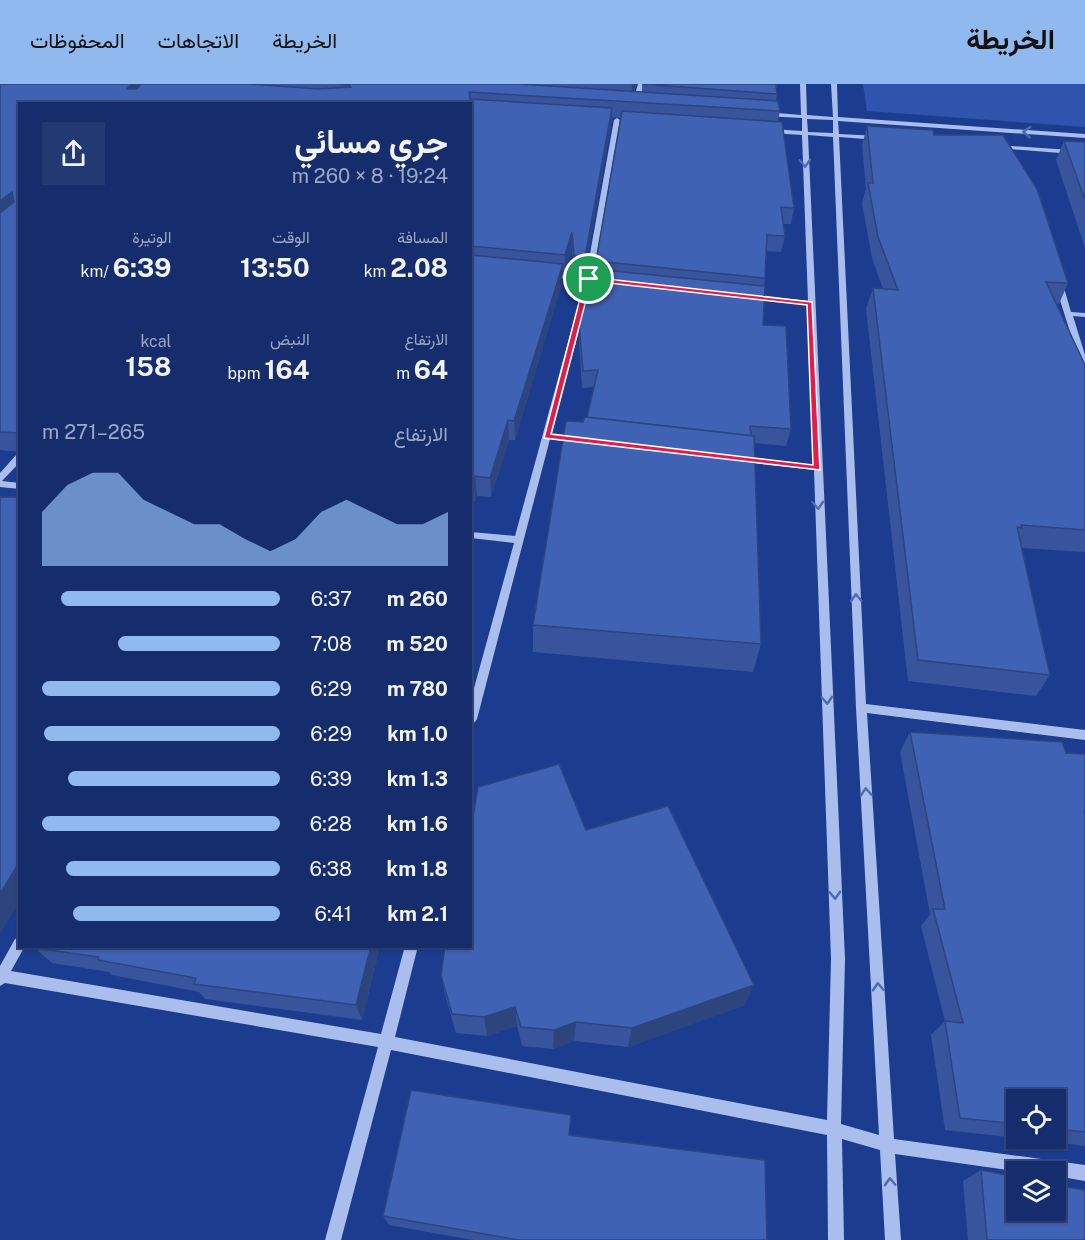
<!DOCTYPE html>
<html lang="ar">
<head>
<meta charset="utf-8">
<style>
	:root { --surface:#152d6c; --page:#223974; --text:#f1f3f6; --muted:#9da8c2; --line:#34497f; --accent:#90b9f0 }
	body { margin:0; font-family:"Public Sans",Vazirmatn,sans-serif; background:var(--page); color:var(--text); direction:rtl; height:100vh; display:flex; flex-direction:column; font-size:22px; white-space:nowrap }
	* { box-sizing:border-box; margin:0 }
	p { font-size:20px; color:var(--muted) }
	.icon { flex:none; width:33px; height:33px; fill:none; stroke:currentColor; stroke-width:2; stroke-linecap:round; stroke-linejoin:round }
	.map { position:relative; flex:1; overflow:hidden; direction:ltr }
	.details { position:absolute; left:18px; top:18px; width:454px; height:846px; display:flex; flex-direction:column; background:var(--surface); border-radius:0px; box-shadow:0 2px 4px #0004,0 0 0 2px var(--line); direction:rtl }
	.details>* { flex:none }
	.buttons { position:absolute; left:1006px; top:1005px; display:grid; gap:12px }
	.buttons a { display:grid; place-items:center; width:60px; height:60px; border-radius:0px; background:var(--surface); box-shadow:0 2px 4px #0004,0 0 0 2px var(--line); font-size:30px }
	.pin { position:absolute; display:grid; place-items:center; width:51px; height:51px; color:#fff; margin:-26px; border:3px solid #fff; border-radius:50%; box-shadow:0 2px 6px #0007 }
	.round { display:grid; place-items:center; flex:none; width:63px; height:63px; border-radius:0px; background:var(--page) }
	.summary { display:flex; align-items:center; justify-content:space-between; height:102px; padding:0 24px }
	h1 { font-size:33px; font-weight:700; line-height:45px }
	.stats { display:grid; grid-template-columns:repeat(3,1fr); gap:9px; height:102px; padding:6px 24px }
	.stats div { display:grid; align-content:center }
	.stats b { font-size:26px; font-weight:700 }
	.stats small { font-size:16px; font-weight:400 }
	.stats p { font-size:16px }
	.chart { height:168px; padding:12px 24px }
	.chart p { display:flex; justify-content:space-between }
	.chart svg { width:100%; height:108px; margin-top:6px; fill:var(--accent); opacity:.7 }
	ul { padding:0 24px; list-style:none; font-size:20px }
	li { display:grid; grid-template-columns:96px 72px 1fr; align-items:center; height:45px }
	li i { height:15px; border-radius:8px; background:var(--accent) }
	header { display:flex; align-items:center; gap:36px; box-sizing:border-box; height:84px; padding:0 30px; background:var(--accent); color:#111 }
	header strong { font-size:28px }
	nav { display:flex; gap:33px; margin-inline-start:auto; font-size:21px }
	.map>svg:first-child { display:block }
	.green { fill:#2f54ad }
	.lines { fill:none; stroke-linecap:round; stroke-linejoin:round }
	.minor { fill:#aabeee; fill-rule:evenodd }
	.wall { fill:#37549c }
	.shaded-wall { fill:#2d457f }
	.building { fill:#4062b5; stroke:#2d457f; stroke-width:1.5 }
	.oneway { stroke:#4e6ab1 }
	.route { fill:#e11d48; stroke:#fff; stroke-width:1.5; fill-rule:evenodd }
</style>
</head>
<body>
<header>
<strong>الخريطة</strong>
<nav><a>الخريطة</a><a>الاتجاهات</a><a>المحفوظات</a></nav>
</header>
<div class="map">
<svg width="1085" height="1156" viewBox="0 0 1085 1156">
	<rect width="100%" height="100%" fill="#1c3c90"/>
	<polygon class="green" points="863,0 1085,0 1085,43 867,27"/>
	<g class="lines">
		<g class="minor">
			<polygon points="638,0 644,0 638,20 635,22 632,20"/>
			<path d="M800,0H806L807,31L833,33L831,0H837L838,33L1085,50V54L838,37L839,50L878,52L881,54L878,56L839,53L866,620L1085,646V656L867,629L894,1055L1085,1081V1097L1056,1092V1088H1022L895,1070L901,1156H885L880,1066L842,1055L844,1156H828L827,1051L391,966L341,1156H325L378,963L5,899L0,902V882L15,855L20,853V862H25L11,887L381,950L405,862H418L395,953L827,1036L831,875L814,386L743,378L739,375L743,372L814,381L808,221L751,214L747,212L751,210L808,217L802,51L771,49L768,47L771,45L802,47V34L765,32L762,30L765,28L801,31ZM807,35L833,36V49L808,48ZM808,51L833,53L856,624L879,1051L841,1040L845,875Z"/>
			<polygon points="617,34 620,36 593,193 599,195 592,197 552,350 575,353 579,356 575,359 550,355 477,635 475,638 471,639 471,615 514,459 471,454 471,448 515,452 585,196 551,194 547,192 551,190 586,192 614,36"/>
			<polygon points="998,61 1085,67 1085,71 996,64 996,62"/>
			<polygon points="1055,195 1062,197 1071,228 1085,229 1085,233 1073,232 1085,271 1085,285 1081,283 1054,197"/>
			<polygon points="20,369 20,378 2,397 20,399 20,405 0,403 0,389 17,370"/>
		</g>
	</g>
	<g class="wall">
		<polygon points="0,0 140,0 140,1 141,0 636,0 634,8 642,8 642,0 777,10 776,17 780,27 778,37 794,124 791,140 783,140 785,152 781,168 766,167 765,194 764,202 763,241 791,345 786,362 754,359 761,560 753,588 533,568 533,541 583,338 587,333 594,303 582,304 579,256 579,239 596,185 596,177 621,34 612,33 611,41 584,192 574,191 572,167 565,190 562,189 562,199 515,356 509,356 491,413 477,412 475,417 471,417 471,20 20,20 20,368 0,366"/>
		<polygon points="867,42 934,51 1068,199 1059,220 1056,220 1085,281 1085,468 1021,464 1050,591 1036,612 908,597 866,225 873,204 883,205 872,174 862,119 866,105 862,61"/>
		<polygon points="1064,57 1085,58 1085,164 1056,76"/>
		<polygon points="910,648 1066,669 1085,670 1085,1062 1021,1054 1056,1054 1056,1016 1017,1016 1017,1054 945,1046 931,951 945,937 921,842 930,830 900,668"/>
		<polygon points="586,746 745,921 628,963 574,957 553,965 522,962 517,942 487,952 456,949 445,911 441,891"/>
		<polygon points="36,862 380,862 362,936 205,915 199,908 112,891 109,888 52,879 35,864"/>
		<polygon points="981,1086 1085,1156 968,1156 963,1097"/>
		<polygon points="383,1132 767,1156 473,1156 389,1141"/>
	</g>
	<g class="shaded-wall">
		<polygon points="131,0 140,0 142,8 127,5"/>
		<polygon points="632,0 636,0 631,17"/>
		<polygon points="612,24 611,41 584,192 585,173"/>
		<polygon points="12,108 20,124 0,142 0,117"/>
		<polygon points="572,148 572,167 565,190 565,171"/>
		<polygon points="563,180 562,199 515,356 514,337"/>
		<polygon points="508,336 509,356 491,413 490,394"/>
		<polygon points="475,392 477,412 475,417 474,398"/>
		<polygon points="20,777 20,817 0,850 0,810"/>
		<polygon points="371,862 380,862 362,936 356,921"/>
		<polygon points="754,901 745,921 628,963 632,944"/>
		<polygon points="515,923 517,942 487,952 484,933"/>
		<polygon points="576,938 574,957 553,965 554,946"/>
	</g>
	<g class="building">
		<polygon points="0,0 131,0 127,5 137,5 141,0 251,0 318,5 351,3 349,1 337,0 519,0 778,17 780,27 469,8 470,15 612,24 585,173 574,172 572,148 565,171 471,162 471,20 20,20 20,349 0,348 0,129 14,118 12,108 0,117"/>
		<polygon points="642,0 776,0 777,10"/>
		<polygon points="622,27 782,38 794,124 781,123 785,152 767,151 765,194 596,177"/>
		<polygon points="867,42 933,46 934,51 1003,51 1037,105 1068,199 1046,198 1085,281 1085,446 1021,441 1022,444 1017,443 1050,591 918,576 873,204 898,206 878,153 868,99 873,99"/>
		<polygon points="1064,57 1085,58 1085,116"/>
		<polygon points="471,171 563,180 514,337 508,336 490,394 475,392 474,398 471,398"/>
		<polygon points="593,185 765,202 763,241 786,242 791,345 750,342 751,352 587,333 598,286 583,287 579,239"/>
		<polygon points="585,333 754,352 761,560 533,541 566,337 583,338"/>
		<polygon points="0,413 20,413 20,777 0,810"/>
		<polygon points="910,648 1062,658 1066,669 1085,670 1085,727 1084,727 1085,730 1085,1048 1056,1045 1056,1016 1017,1016 1017,1040 960,1034 945,937 963,939 933,825 945,825"/>
		<polygon points="559,680 586,746 668,722 754,901 632,944 576,938 554,946 521,943 515,923 484,933 452,930 441,891 445,862 471,862 471,745 478,703"/>
		<polygon points="36,862 371,862 356,921 194,900 196,894 98,876 99,873 35,864"/>
		<polygon points="411,1006 571,1031 569,1051 765,1076 767,1156 518,1156 383,1132"/>
		<polygon points="981,1086 1017,1093 1017,1126 1056,1126 1056,1101 1085,1106 1085,1156 987,1156"/>
	</g>
	<defs><path id="oneway-chevron" d="M-2-3.5L2.5 0L-2 3.5" fill="none" stroke-width="1.6" stroke-linecap="round" stroke-linejoin="round" transform="scale(1.5)"/></defs>
	<g class="oneway">
		<use href="#oneway-chevron" transform="translate(1027 48) rotate(-176)"/>
		<use href="#oneway-chevron" transform="translate(805 79) rotate(88)"/>
		<use href="#oneway-chevron" transform="translate(818 421) rotate(87)"/>
		<use href="#oneway-chevron" transform="translate(856 514) rotate(-92)"/>
		<use href="#oneway-chevron" transform="translate(827 616) rotate(87)"/>
		<use href="#oneway-chevron" transform="translate(866 708) rotate(-93)"/>
		<use href="#oneway-chevron" transform="translate(835 811) rotate(88)"/>
		<use href="#oneway-chevron" transform="translate(878 903) rotate(-93)"/>
		<use href="#oneway-chevron" transform="translate(890 1098) rotate(-93)"/>
	</g>
	<path class="route" d="M589,193L812,218L820,386L544,354L585,195ZM591,197L807,221L813,381L551,350Z"/>
</svg>
<div class="buttons">
<a><svg class="icon" aria-label="locate" viewBox="0 0 24 24"><circle cx="12" cy="12" r="6"/><path d="M12 2v4M12 18v4M2 12h4M18 12h4"/></svg></a>
<a><svg class="icon" aria-label="layers" viewBox="0 0 24 24"><path d="M12 4l9 5-9 5-9-5zM3 14l9 5 9-5"/></svg></a>
</div>
<div class="pin" style="left:589px;top:195px;background:#1e9e55"><svg class="icon" aria-label="arrive" viewBox="0 0 24 24"><path d="M6 21V4h12l-3 4 3 4H6"/></svg></div>
<section class="details">
<div class="summary"><div><h1>جري مسائي</h1><p>19:24 · 8 × 260 m</p></div><a class="round"><svg class="icon" aria-label="share" viewBox="0 0 24 24"><path d="M12 15V3M7 8l5-5 5 5M5 13v7h14v-7"/></svg></a></div>
<div class="stats">
<div><p>المسافة</p><b>2.08<small> km</small></b></div>
<div><p>الوقت</p><b>13:50</b></div>
<div><p>الوتيرة</p><b>6:39<small> /km</small></b></div>
</div>
<div class="stats">
<div><p>الارتفاع</p><b>64<small> m</small></b></div>
<div><p>النبض</p><b>164<small> bpm</small></b></div>
<div><p>kcal</p><b>158</b></div>
</div>
<div class="chart"><p><span>الارتفاع</span>265–271 m</p>
<svg viewBox="0 0 160 44" preserveAspectRatio="none"><path d="M0 44V22L10 11L20 6L30 6L40 17L50 22L60 27L70 27L80 33L90 38L100 33L110 22L120 17L130 22L140 27L150 27L160 22V44z"/></svg>
</div>
<ul>
<li><b>260 m</b>6:37<i style="width:92%"></i></li>
<li><b>520 m</b>7:08<i style="width:68%"></i></li>
<li><b>780 m</b>6:29<i style="width:100%"></i></li>
<li><b>1.0 km</b>6:29<i style="width:99%"></i></li>
<li><b>1.3 km</b>6:39<i style="width:89%"></i></li>
<li><b>1.6 km</b>6:28<i style="width:100%"></i></li>
<li><b>1.8 km</b>6:38<i style="width:90%"></i></li>
<li><b>2.1 km</b>6:41<i style="width:87%"></i></li>
</ul>
</section>
</div>
</body>
</html>
